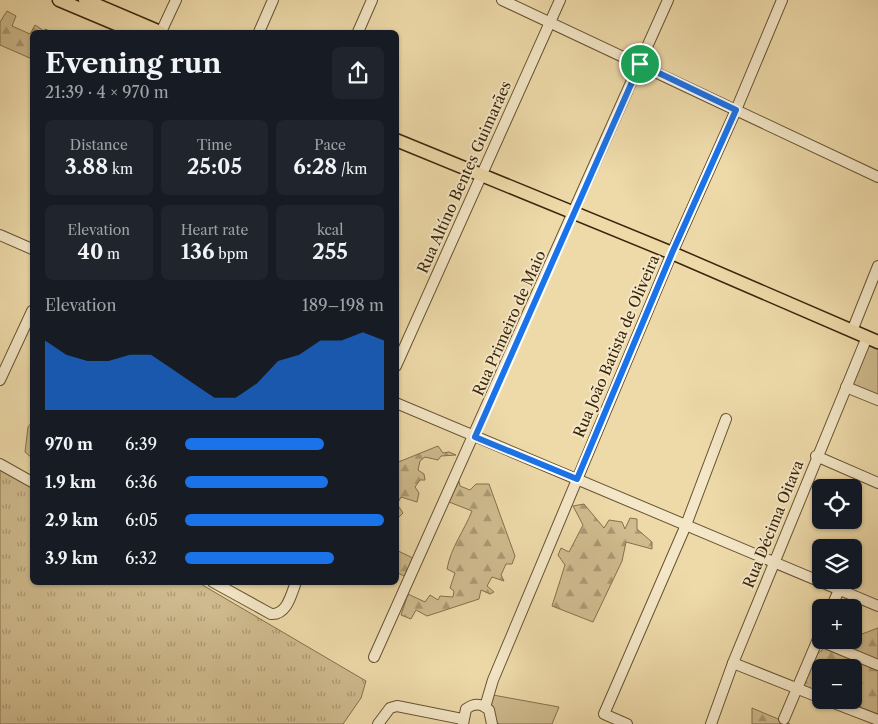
<!DOCTYPE html>
<html lang="en">
<head>
<meta charset="utf-8">
<style>
	:root { --surface:#171b24; --page:#20242c; --text:#f1f3f6; --muted:#9ea1a6; --accent:#1a73e8 }
	body { margin:0; font-family:"Libre Caslon Text",serif; background:var(--page); color:var(--text); height:100vh; display:flex; flex-direction:column; font-size:19px; white-space:nowrap }
	* { box-sizing:border-box; margin:0 }
	p { font-size:16px; color:var(--muted) }
	.icon { flex:none; width:28px; height:28px; fill:none; stroke:currentColor; stroke-width:2; stroke-linecap:round; stroke-linejoin:round }
	.map { position:relative; flex:1; overflow:hidden }
	.drawer { position:absolute; left:30px; top:30px; width:369px; height:555px; display:flex; flex-direction:column; background:var(--surface); border-radius:8px; box-shadow:0 1px 4px #0004 }
	.drawer>* { flex:none }
	.buttons { position:absolute; left:812px; top:479px; display:grid; gap:10px }
	.buttons a { display:grid; place-items:center; width:50px; height:50px; border-radius:8px; background:var(--surface); box-shadow:0 1px 4px #0004; font-size:25px }
	.pin { position:absolute; display:grid; place-items:center; width:42px; height:42px; color:#fff; margin:-21px; border:2px solid #fff; border-radius:50%; box-shadow:0 1px 5px #0007 }
	.round { display:grid; place-items:center; flex:none; width:52px; height:52px; border-radius:8px; background:var(--page) }
	.head { display:flex; align-items:center; justify-content:space-between; height:85px; padding:0 15px }
	h1 { font-size:28px; font-weight:700; line-height:38px }
	.metrics { display:grid; grid-template-columns:repeat(3,1fr); gap:8px; height:85px; padding:5px 15px }
	.metrics div { display:grid; align-content:center; border-radius:8px; background:var(--page); text-align:center }
	.metrics b { font-size:21px; font-weight:700 }
	.metrics small { font-size:14px; font-weight:400 }
	.metrics p { font-size:14px }
	.chart { height:140px; padding:10px 15px }
	.chart p { display:flex; justify-content:space-between }
	.chart svg { width:100%; height:90px; margin-top:5px; fill:var(--accent); opacity:.7 }
	ul { padding:0 15px; list-style:none; font-size:16px }
	li { display:grid; grid-template-columns:80px 60px 1fr; align-items:center; height:38px }
	li i { height:12px; border-radius:6px; background:var(--accent) }
	.map>svg:first-child { display:block }
	.grass { fill:url(#grass-tufts); stroke:#84704c }
	.forest { fill:url(#forest-firs); stroke:#84704c }
	.park { fill:#cfbb8e; stroke:#84704c }
	.lines { fill:none; stroke-linecap:round; stroke-linejoin:round }
	.minor-casing { stroke:#665232; stroke-width:12 }
	.major-casing { stroke:#39250b; stroke-width:15 }
	.minor { stroke:#f4e7c7; stroke-width:10 }
	.major { stroke:#eedaa9; stroke-width:12 }
	.route-casing { stroke:#fff; stroke-width:10 }
	.route { stroke:#1a73e8; stroke-width:6 }
	.labels { text-anchor:middle; dominant-baseline:central; stroke-width:4; stroke-linejoin:round; paint-order:stroke }
	.street-label { font-size:15px; fill:#39250b; stroke:#f4e7c7 }
</style>
</head>
<body>
<div class="map">
<svg width="878" height="724" viewBox="0 0 878 724">
	<defs>
		<pattern id="grass-tufts" width="24" height="20" patternUnits="userSpaceOnUse" patternTransform="scale(1.25)"><rect width="24" height="20" fill="#cfbb8e"/><path d="M3 7l-1-3M5 7V3M7 7l1-3M15 17l-1-3M17 17v-4M19 17l1-3" fill="none" stroke="#a99872"/></pattern>
		<pattern id="forest-firs" width="22" height="20" patternUnits="userSpaceOnUse" patternTransform="scale(1.25)"><rect width="22" height="20" fill="#cfbb8e"/><path d="M5 1l3.5 6h-7zM16 11l3.5 6h-7z" fill="#a99872"/></pattern>
	</defs>
	<rect width="100%" height="100%" fill="#eedaa9"/>
	<filter id="stains"><feTurbulence type="fractalNoise" baseFrequency=".004" numOctaves="4"/><feColorMatrix values="0 0 0 0 .2 0 0 0 0 .09 0 0 0 0 .02 0 0 0 .5 -.17"/></filter>
	<radialGradient id="worn" r=".72"><stop offset=".6" stop-color="#630" stop-opacity="0"/><stop offset="1" stop-color="#630" stop-opacity=".3"/></radialGradient>
	<polygon class="grass" points="0,464 32,484 32,582 199,583 366,681 361,698 343,724 0,724"/>
	<g class="forest">
		<polygon points="7,11 16,16 12,26 30,34 35,25 44,31 45,29 53,32 32,32 32,59 0,45 0,22"/>
		<polygon points="32,422 32,458 25,452 28,427"/>
		<polygon points="438,446 443,453 449,452 456,455 441,456 438,460 425,457 420,461 418,470 424,474 425,480 420,480 415,487 419,493 417,502 401,497 397,504 403,513 396,520 396,463"/>
		<path d="M459,481L460,486L470,490L476,484H489L515,556L512,564H506L501,575L504,581L492,577L487,586L494,592L490,594L481,590L479,599L427,616L416,610L411,619L401,615L408,594L425,602L430,595L438,600L440,596L453,597L454,591L450,588L455,573L447,569C451,547 464,531 472,511L449,502Z"/>
		<polygon points="584,504 604,528 609,520 622,522 625,529 630,518 637,519 637,529 652,542 652,549 626,542 622,561 593,622 552,606 565,565 558,555 561,548 569,552 583,525 573,506"/>
		<polygon points="396,550 413,558 404,576 396,572"/>
		<path d="M878,628V720L826,700H854V668H821V698L798,688C812,661 818,640 854,640V637Z"/>
		<polygon points="752,708 790,724 752,724"/>
	</g>
	<g class="park">
		<polygon points="868,345 878,349 878,395 851,383"/>
		<polygon points="493,695 559,707 552,724 500,724 497,723 490,704"/>
	</g>
	<g class="lines">
		<defs>
			<g id="minor">
				<polyline points="502,0 878,177"/>
				<polyline points="161,32 176,0"/>
				<polyline points="259,32 273,0"/>
				<polyline points="358,32 372,0"/>
				<polyline points="0,235 32,249"/>
				<polyline points="852,331 878,266"/>
				<polyline points="396,366 560,0"/>
				<polyline points="0,380 32,311"/>
				<polyline points="846,387 878,400"/>
				<polyline points="396,403 878,606"/>
				<polyline points="816,456 878,483"/>
				<polyline points="0,464 32,482"/>
				<path d="M213,582L271,614C287,615 291,595 296,582"/>
				<polyline points="831,608 839,590"/>
				<polyline points="818,640 878,665"/>
				<polyline points="374,657 668,0"/>
				<polyline points="733,663 821,698"/>
				<polyline points="826,700 878,720"/>
				<polyline points="485,707 493,680 672,253 736,110 782,0"/>
				<polyline points="784,719 821,632"/>
				<polyline points="378,724 390,708 397,706 462,719"/>
				<path d="M463,724L466,709C474,703 481,703 489,710L492,724"/>
				<polyline points="627,724 604,714 686,525 726,419"/>
				<polyline points="711,724 733,663 867,337"/>
			</g>
			<g id="major">
				<polyline points="59,0 135,32"/>
				<polyline points="85,0 160,32"/>
				<polyline points="396,140 672,253 878,342"/>
			</g>
		</defs>
		<use href="#minor" class="minor-casing"/>
		<use href="#major" class="major-casing"/>
		<use href="#minor" class="minor"/>
		<use href="#major" class="major"/>
	</g>
	<g class="lines">
		<defs>
			<polygon id="route" points="640,64 736,110 672,253 577,479 475,437"/>
		</defs>
		<use href="#route" class="route-casing"/>
		<use href="#route" class="route"/>
	</g>
	<g class="labels">
		<g class="street-label">
			<text transform="translate(464 177) rotate(-66)">Rua Altíno Bentes Guimarães</text>
			<text transform="translate(509 323) rotate(-66)">Rua Primeiro de Maio</text>
			<text transform="translate(616 346) rotate(-67)">Rua João Batista de Oliveira</text>
			<text transform="translate(773 524) rotate(-68)">Rua Décima Oitava</text>
		</g>
	</g>
	<rect width="100%" height="100%" filter="url(#stains)"/>
	<rect width="100%" height="100%" fill="url(#worn)"/>
</svg>
<div class="buttons">
<a><svg class="icon" aria-label="locate" viewBox="0 0 24 24"><circle cx="12" cy="12" r="6"/><path d="M12 2v4M12 18v4M2 12h4M18 12h4"/></svg></a>
<a><svg class="icon" aria-label="layers" viewBox="0 0 24 24"><path d="M12 4l9 5-9 5-9-5zM3 14l9 5 9-5"/></svg></a>
<a>+</a>
<a>−</a>
</div>
<div class="pin" style="left:640px;top:64px;background:#1e9e55"><svg class="icon" aria-label="arrive" viewBox="0 0 24 24"><path d="M6 21V4h12l-3 4 3 4H6"/></svg></div>
<section class="drawer">
<div class="head"><div><h1>Evening run</h1><p>21:39 · 4 × 970 m</p></div><a class="round"><svg class="icon" aria-label="share" viewBox="0 0 24 24"><path d="M12 15V3M7 8l5-5 5 5M5 13v7h14v-7"/></svg></a></div>
<div class="metrics">
<div><p>Distance</p><b>3.88<small> km</small></b></div>
<div><p>Time</p><b>25:05</b></div>
<div><p>Pace</p><b>6:28<small> /km</small></b></div>
</div>
<div class="metrics">
<div><p>Elevation</p><b>40<small> m</small></b></div>
<div><p>Heart rate</p><b>136<small> bpm</small></b></div>
<div><p>kcal</p><b>255</b></div>
</div>
<div class="chart"><p><span>Elevation</span>189–198 m</p>
<svg viewBox="0 0 160 44" preserveAspectRatio="none"><path d="M0 44V10L10 17L20 20L30 20L40 17L50 17L60 24L70 31L80 38L90 38L100 31L110 20L120 17L130 10L140 10L150 6L160 10V44z"/></svg>
</div>
<ul>
<li><b>970 m</b>6:39<i style="width:70%"></i></li>
<li><b>1.9 km</b>6:36<i style="width:72%"></i></li>
<li><b>2.9 km</b>6:05<i style="width:100%"></i></li>
<li><b>3.9 km</b>6:32<i style="width:75%"></i></li>
</ul>
</section>
</div>
</body>
</html>
